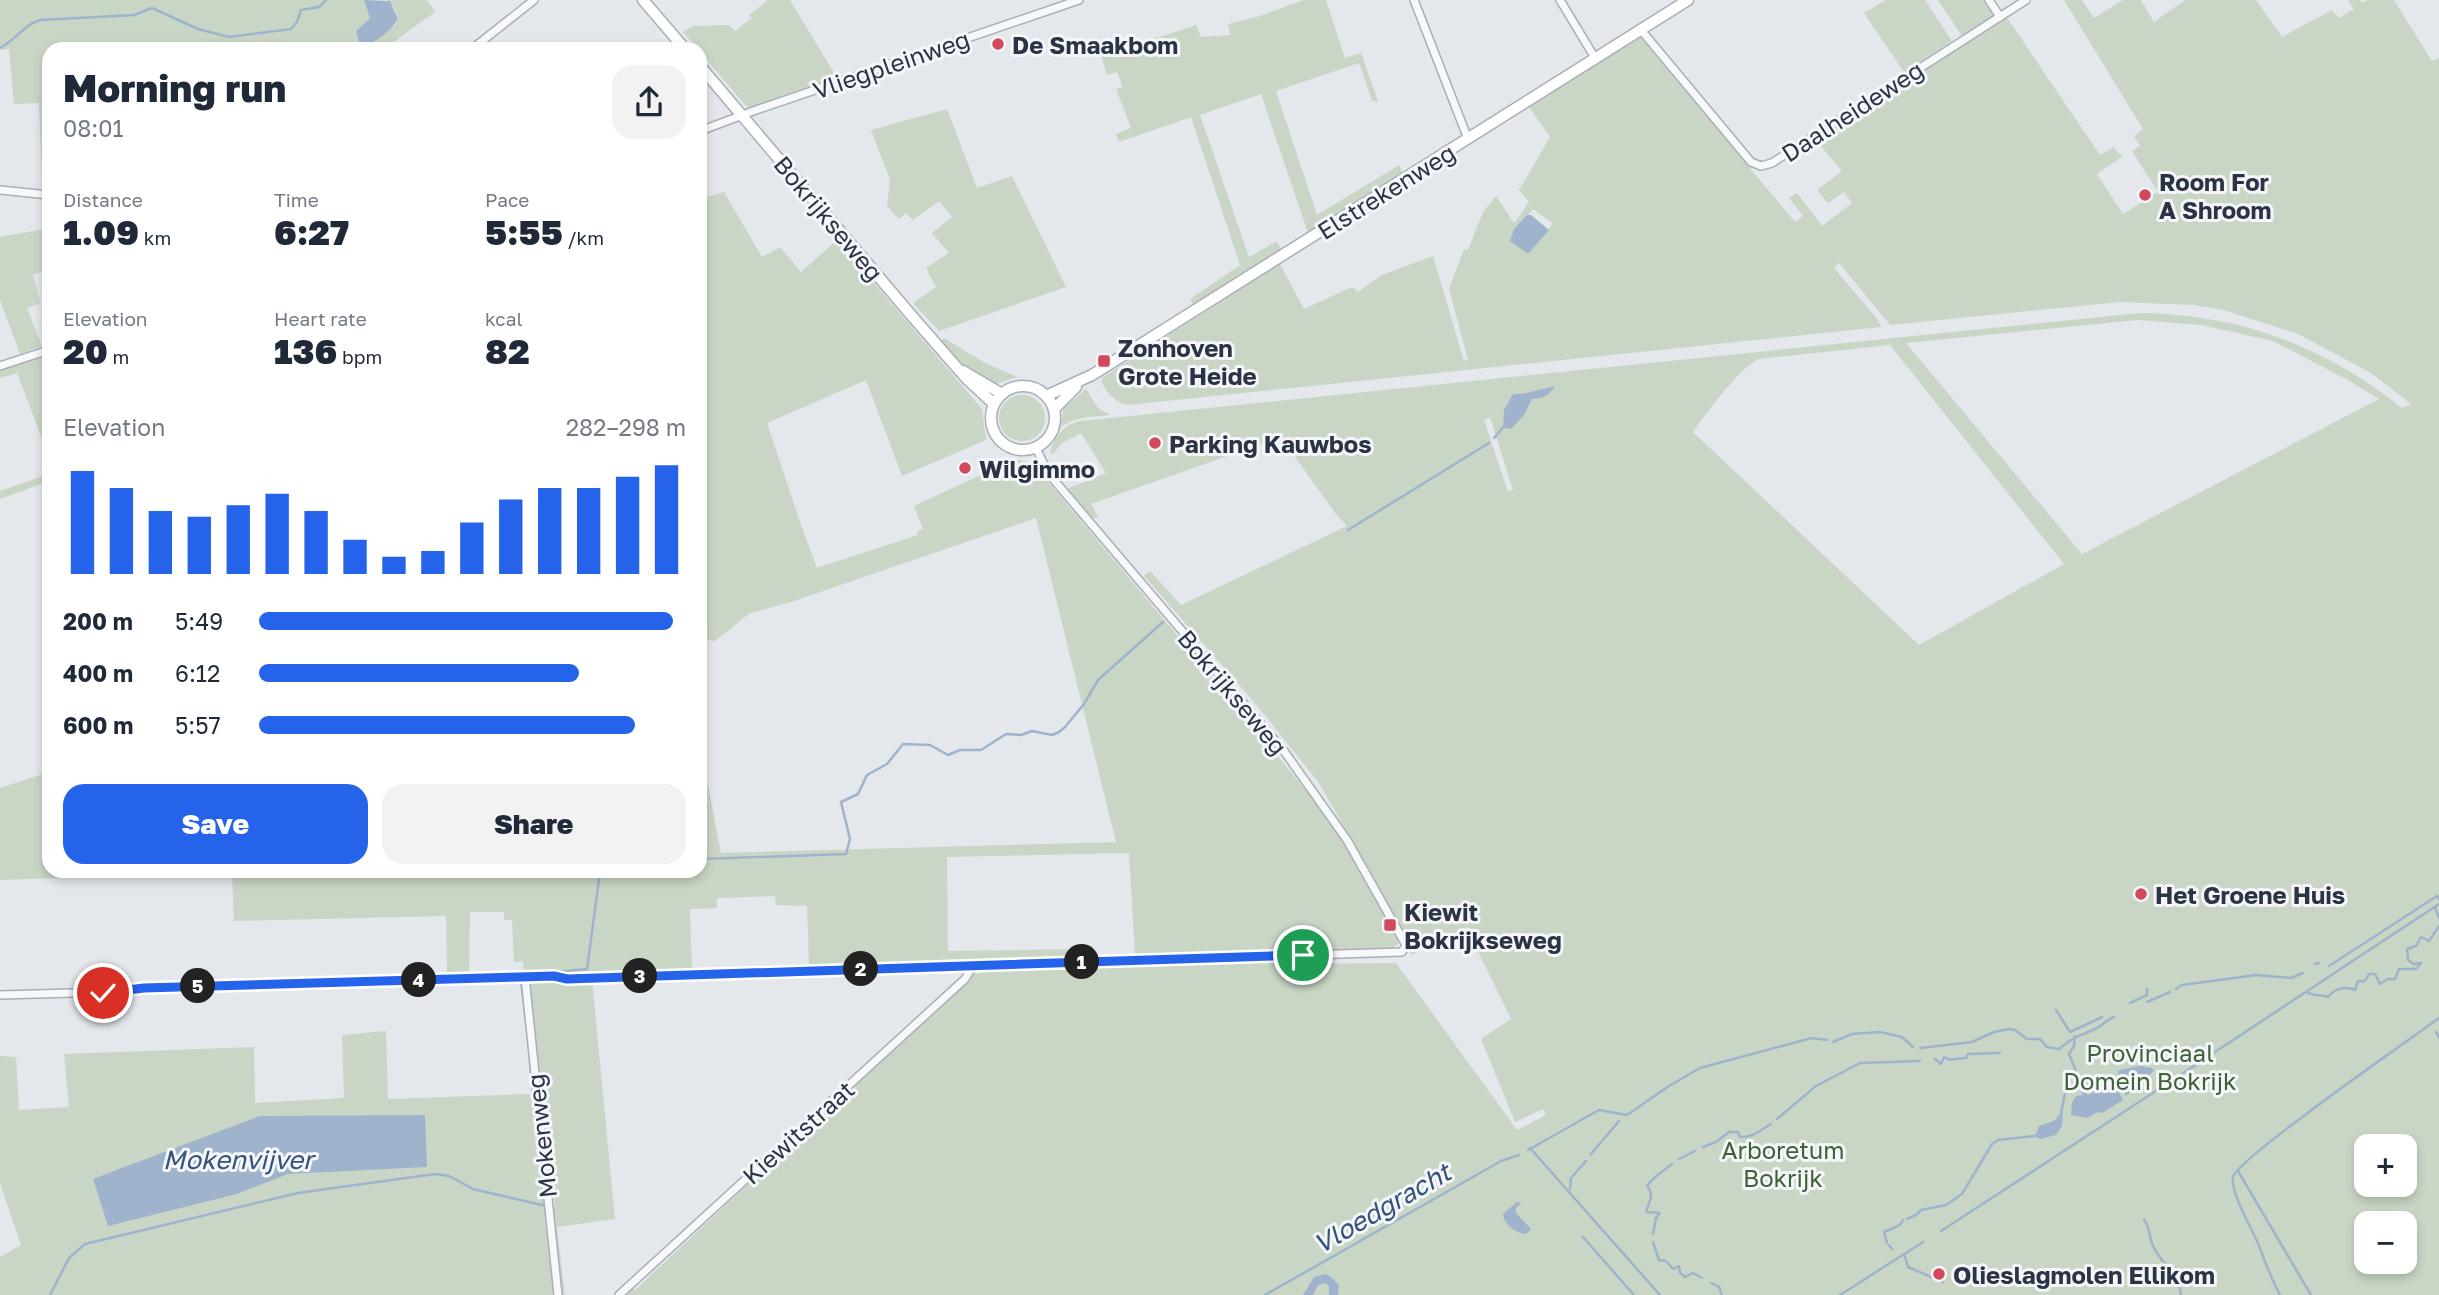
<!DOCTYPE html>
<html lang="en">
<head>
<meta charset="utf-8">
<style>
	:root { --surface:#fff; --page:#f2f2f3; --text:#1f2937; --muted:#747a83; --accent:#2563eb }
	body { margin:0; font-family:"Golos Text",sans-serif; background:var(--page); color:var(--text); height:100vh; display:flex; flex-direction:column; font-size:26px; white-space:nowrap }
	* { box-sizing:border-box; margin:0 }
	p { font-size:23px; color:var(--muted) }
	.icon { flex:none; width:38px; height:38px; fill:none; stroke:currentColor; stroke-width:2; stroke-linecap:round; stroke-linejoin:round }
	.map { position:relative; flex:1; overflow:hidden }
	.drawer { position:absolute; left:42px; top:42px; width:665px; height:836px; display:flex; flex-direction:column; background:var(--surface); border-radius:21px; box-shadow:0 4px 10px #0003 }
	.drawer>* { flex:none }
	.tools { position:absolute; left:2354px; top:1134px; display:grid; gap:14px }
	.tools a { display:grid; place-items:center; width:63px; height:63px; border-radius:14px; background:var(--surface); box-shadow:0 4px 10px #0003; font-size:35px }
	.pin { position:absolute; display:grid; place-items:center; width:60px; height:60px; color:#fff; margin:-30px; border:4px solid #fff; border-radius:50%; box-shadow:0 2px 7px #0007 }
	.km { position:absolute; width:35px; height:35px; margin:-18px; border-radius:50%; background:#222; color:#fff; font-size:19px; line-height:35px; text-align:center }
	.round { display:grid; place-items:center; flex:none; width:74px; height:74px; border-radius:21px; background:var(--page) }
	.overview { display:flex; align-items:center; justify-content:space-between; height:119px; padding:0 21px }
	h1 { font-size:38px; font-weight:800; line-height:52px }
	.metrics { display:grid; grid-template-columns:repeat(3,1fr); gap:10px; height:119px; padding:7px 21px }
	.metrics div { display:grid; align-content:center }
	.metrics b { font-size:35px; font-weight:800 }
	.metrics small { font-size:19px; font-weight:400 }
	.metrics p { font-size:19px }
	.chart { height:196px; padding:14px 21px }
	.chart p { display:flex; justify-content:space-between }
	.chart svg { width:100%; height:126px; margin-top:7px; stroke:var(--accent); stroke-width:6 }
	.cta { display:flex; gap:14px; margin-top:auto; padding:14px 21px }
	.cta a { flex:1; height:80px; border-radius:21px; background:var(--accent); color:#fff; font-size:28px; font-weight:800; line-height:80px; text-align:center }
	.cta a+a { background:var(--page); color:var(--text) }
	ul { padding:0 21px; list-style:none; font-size:23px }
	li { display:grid; grid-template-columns:112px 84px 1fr; align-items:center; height:52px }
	li i { height:18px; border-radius:9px; background:var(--accent) }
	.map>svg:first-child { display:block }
	.green { fill:#c9d6c5; fill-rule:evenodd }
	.water { fill:#9fb4cc }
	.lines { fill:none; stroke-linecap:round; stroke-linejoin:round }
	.stream { stroke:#9fb4cc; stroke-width:2.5 }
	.street-casing { stroke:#a9aeb7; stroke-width:10 }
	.secondary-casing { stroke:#a9aeb7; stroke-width:13 }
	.street { stroke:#f7f8fa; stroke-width:7 }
	.secondary { stroke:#fff; stroke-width:10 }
	.route-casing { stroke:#fff; stroke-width:14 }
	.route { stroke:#2563eb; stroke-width:9 }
	.poi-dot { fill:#d1495b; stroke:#f4f6f9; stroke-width:2.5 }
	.labels { text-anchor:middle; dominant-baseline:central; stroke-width:6; stroke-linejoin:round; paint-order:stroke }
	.poi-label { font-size:24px; font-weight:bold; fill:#2b3445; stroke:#f4f6f9; text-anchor:start }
	.street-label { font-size:24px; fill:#2b3445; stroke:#f4f6f9 }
	.park-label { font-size:24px; fill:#3f6138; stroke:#f4f6f9 }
	.water-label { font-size:26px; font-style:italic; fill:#34527a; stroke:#f4f6f9 }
</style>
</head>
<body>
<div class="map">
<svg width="2439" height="1295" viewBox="0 0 2439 1295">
	<rect width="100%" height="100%" fill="#e4e7ec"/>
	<g class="green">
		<polygon points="0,0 370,0 370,18 356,31 360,47 368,45 396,24 398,19 394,7 387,0 427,0 435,12 384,49 350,49 347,44 338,49 49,49 49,192 46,192 46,181 42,181 39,103 14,104 9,49 0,50"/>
		<polygon points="768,0 790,0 837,78 750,107 746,106 700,52 700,49 698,49 683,32 693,26 729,25 735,31 752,18 749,15"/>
		<polygon points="1304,0 1326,0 1345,58 1361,53 1378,101 1372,101 1359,63 1276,91 1317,215 1399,165 1403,174 1308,233 1261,94 1200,115 1249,257 1277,241 1281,249 1193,304 1190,299 1240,265 1191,117 1119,142 1116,134 1131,128 1116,89 1123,87 1117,72 1107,75 1101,56 1196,25 1201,37 1230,35 1228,24 1257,17"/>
		<polygon points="1886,0 1925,0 1952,41 1904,72 1864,13"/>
		<polygon points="1938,0 1986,0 1992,9 1993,17 1962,36"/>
		<path d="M2064,0H2082L2094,18L2123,0H2141L2154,22L2185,0H2256L2282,37L2332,10L2339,18L2354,9L2348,0H2360L2362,3L2367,0H2394L2432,61L2439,58V1295H622L631,1287L635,1290L978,969L1048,967V959L809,967L807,906L776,905L775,896L717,898V908L690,909L692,970L524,974L523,961L514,962L512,920H504V912H470L469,975L447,976L446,916L234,921L232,875H148L0,880V788L49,772V872H700V743L721,853L1116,842L1036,518L791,602L750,613L715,641L700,639V199L724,192L762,257L780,247L801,272L837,240L982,409L986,440L902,476L866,380L767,423L802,528L817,568L918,535L917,531L923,529L914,506L1015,459L1027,462L1038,470L1246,717L1333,824L1398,940V944L1389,950L1135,955L1129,853L947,857L948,951L1090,949L1092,967L1172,966L1170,963L1287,960L1288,964L1396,963L1517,1130L1546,1115L1543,1109L1515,1122L1481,1039L1511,1019L1466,927L1411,955L1407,937L1319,783L1255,703L1144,576L1150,571L1181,605L1347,526L1335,513L1281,437L1091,504L1098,516L1093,519L1067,489L1106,473L1081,433L1062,443L1053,454L1050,453C1055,436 1063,425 1081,421L2139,313C2240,314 2324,346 2402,408L2411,404L2371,373L2298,334L2223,310L2194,305L2120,302L1890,325L1839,263L1834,268L1878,320L1881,327L1127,405C1113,401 1107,393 1101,381L1103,377L1280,264L1304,309L1352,287L1358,292L1382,275L1433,256L1464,361L1468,360L1449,289L1464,249L1468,250L1483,212L1496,196L1514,223L1529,202L1519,190L1550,137L1529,107L1640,37L1795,222L1803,216L1789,198L1797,193L1822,226L1852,203L1844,192L1828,203L1817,190L1842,171L1815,139L2006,16L2100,155L2114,147L2122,157L2097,174L2123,214L2158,192L2132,151L2140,146L2134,136L2143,129ZM1533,209L1553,223L1530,251L1512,235ZM2138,320L2201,325L2273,341L2346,379L2379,399L2082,554L1906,343ZM1890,345L2064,564L1919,645L1693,432C1706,413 1739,369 1758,359ZM1490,417L1513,490L1508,492L1484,420ZM2366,1146H2404V1185H2366ZM2366,1223H2404V1262H2366Z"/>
		<polygon points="947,109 977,188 1012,176 1066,287 939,331 913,303 936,287 926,268 949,253 932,233 952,217 939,201 913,220 906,213 899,219 887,206 890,180 871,130"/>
		<polygon points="45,229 49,269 33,275 40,303 27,308 42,346 20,354 0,300 0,237"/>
		<polygon points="944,338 985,363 1017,377 992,385 960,363 940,342"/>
		<polygon points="49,355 49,457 17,373 0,378 0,371"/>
		<path d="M1086,389L1098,408L1110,415C1093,417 1075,416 1061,427L1063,409Z"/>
		<circle cx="1022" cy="418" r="23"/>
		<polygon points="49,474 49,481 0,499 0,491"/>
		<path d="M592,980L615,1219L557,1227L565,1295H0V1257L21,1245L0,1183V1056L16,1057L19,1110L69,1107L64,1054L254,1047L255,1103L344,1098L342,1035L386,1031L388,1099L531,1094L523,982ZM544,1094L555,1206L545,1208L531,1095Z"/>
	</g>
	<g class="water">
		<path d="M364,0L390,1L398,19C391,31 374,44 360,47L356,31L370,18Z"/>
		<polygon points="1527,215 1531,215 1549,230 1528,254 1510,241 1514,229"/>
		<path d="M1555,386C1548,396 1545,398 1532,399L1524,415L1511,429L1503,428L1504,410L1513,394H1522Z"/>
		<polygon points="2140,1066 2152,1068 2154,1071 2126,1096 2117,1079 2119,1070"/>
		<polygon points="2098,1082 2116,1086 2123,1100 2102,1113 2098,1112 2087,1118 2071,1115 2072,1103 2076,1096 2083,1095 2081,1092 2084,1088 2087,1090 2087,1095 2092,1093 2093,1084"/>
		<polygon points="2063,1110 2062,1126 2056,1135 2040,1139 2035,1136 2039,1126 2054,1121"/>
		<polygon points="425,1115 427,1167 288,1174 237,1194 108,1226 93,1179 260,1116"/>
		<path d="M1517,1202L1521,1203L1516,1208V1213L1531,1229L1526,1234C1515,1233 1504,1224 1503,1214Z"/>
		<polygon points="1325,1274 1330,1276 1339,1285 1338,1295 1329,1295 1329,1286 1325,1283 1318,1285 1313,1295 1303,1295 1314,1277"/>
	</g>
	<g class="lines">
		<g class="stream">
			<path d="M0,48C17,39 22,26 40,20L134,15L152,8L198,29L229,37L291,29L297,22L301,10L319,7L326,0"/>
			<polyline points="1494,438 1505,425"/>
			<polyline points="1348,530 1489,443"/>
			<polyline points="700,859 846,854 850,839 841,802 858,794 867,775 887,764 903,744 930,745 948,755 960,750 981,750 1006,734 1021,735 1032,731 1052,735 1059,732 1065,727 1084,704 1098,680 1163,622"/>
			<polyline points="2435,907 2439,918"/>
			<polyline points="2315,964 2319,963"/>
			<polyline points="2329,966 2437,896 2439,899"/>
			<polyline points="555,972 587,969 600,872"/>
			<polyline points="521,980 529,1046"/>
			<polyline points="2176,989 2182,985 2256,975 2291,978 2303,973"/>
			<path d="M2307,992C2314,997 2320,994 2328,997C2335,988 2345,986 2355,990L2358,981H2365L2369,974H2375L2380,984L2388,979H2395L2399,969H2416L2421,963L2414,964L2408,960L2407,949L2416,946L2421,937L2429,941L2439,926"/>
			<polyline points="2147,1002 2170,992"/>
			<polyline points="2130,1003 2147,995 2147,989"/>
			<polyline points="2056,1010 2070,1032 2102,1017"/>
			<polyline points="2436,1032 2439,1037"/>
			<polyline points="1833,1042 1852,1034 1880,1032 1902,1037 1913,1047"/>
			<path d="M1920,1048L1972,1042L1994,1032L2009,1029L2015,1030L2027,1039H2040L2047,1047L2059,1049C2074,1036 2078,1037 2095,1029C2102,1026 2106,1020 2114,1017"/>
			<polyline points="2215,1052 2439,904"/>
			<path d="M1935,1059L1941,1064L1944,1057C1950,1062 1958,1058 1966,1058L1968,1054L2000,1053"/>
			<polyline points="2061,1113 2066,1089 2077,1083 2076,1071 2069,1054 2074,1046 2075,1036"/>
			<polyline points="1777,1119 1816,1086 1860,1063 1920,1061"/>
			<path d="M1703,1147L1716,1142L1729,1132H1738L1740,1137C1753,1138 1760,1130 1771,1124"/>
			<polyline points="1530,1148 1660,1295"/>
			<polyline points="1528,1150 1599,1110 1627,1115 1669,1086 1700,1068 1812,1038 1827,1040"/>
			<polyline points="1591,1154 1619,1121"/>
			<polyline points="1679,1159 1695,1151"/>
			<polyline points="2238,1171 2311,1295"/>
			<polyline points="1570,1189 1571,1178 1586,1161"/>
			<polyline points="1907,1219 1916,1215 1921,1210 1946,1205 1962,1194 1992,1144 1998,1140 2035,1136"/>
			<path d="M2144,1219C2150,1228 2149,1237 2153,1246C2161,1263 2179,1275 2181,1295"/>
			<polyline points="1941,1231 2208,1057"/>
			<path d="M1653,1234L1656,1218L1660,1213L1646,1212C1649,1201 1655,1196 1647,1186C1653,1177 1663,1171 1672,1164"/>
			<polyline points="1583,1237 1634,1295"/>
			<polyline points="1653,1242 1659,1260 1666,1261 1673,1269 1679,1266 1680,1273 1685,1277 1693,1273 1702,1278"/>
			<polyline points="1887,1243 1884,1232 1900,1225 1903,1220"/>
			<polyline points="1889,1245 1892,1249"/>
			<polyline points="1904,1254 1908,1267 1943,1282"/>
			<polyline points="1711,1283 1719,1287 1722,1295"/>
			<polyline points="50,1295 69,1258 85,1244 298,1193 435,1174 449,1176 473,1189 546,1206"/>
			<polyline points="1265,1295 1501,1161 1519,1155"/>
			<polyline points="1840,1295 1923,1242"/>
			<path d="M2280,1295C2271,1279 2266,1263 2259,1246C2253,1230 2230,1193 2233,1177C2237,1159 2412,1038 2439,1018"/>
		</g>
		<defs>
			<g id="street">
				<polyline points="1414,0 1468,139"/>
				<polyline points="1560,0 1595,58"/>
				<polyline points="1989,0 2000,17"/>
				<polyline points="1641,30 1751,162 1761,166 1772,163 2026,0"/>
				<polyline points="472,49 534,0"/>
				<polyline points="700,131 756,110 1079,0"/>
				<polyline points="0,190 49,195"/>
				<polyline points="0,366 49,350"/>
				<polyline points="525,977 558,1295"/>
				<polyline points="0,995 110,992 134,988 520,977 567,979 1402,952 1406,945 1347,840 1284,751 1048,473 1036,448"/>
				<polyline points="619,1295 965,979 973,966"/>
			</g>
			<g id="secondary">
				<polyline points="643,0 685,49"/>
				<polyline points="700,66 911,315 966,378 994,404"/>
				<polyline points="963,371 1002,394"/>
				<circle cx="1023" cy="418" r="32"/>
				<polyline points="1046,396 1092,375 1688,0"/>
				<polyline points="1054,409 1076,387"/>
			</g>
		</defs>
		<use href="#street" class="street-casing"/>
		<use href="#secondary" class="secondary-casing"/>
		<use href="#street" class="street"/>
		<use href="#secondary" class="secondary"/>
	</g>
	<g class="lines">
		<defs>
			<polyline id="route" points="103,993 144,988 520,977 554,976 567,979 1303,955"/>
		</defs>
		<use href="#route" class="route-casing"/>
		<use href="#route" class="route"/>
	</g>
	<g class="poi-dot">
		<circle cx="998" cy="44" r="7"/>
		<circle cx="2145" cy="195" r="7"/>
		<rect x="1097" y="354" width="14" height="14" rx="3.5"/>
		<circle cx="1155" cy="443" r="7"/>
		<circle cx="965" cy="468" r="7"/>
		<circle cx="2141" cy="894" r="7"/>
		<rect x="1383" y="918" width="14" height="14" rx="3.5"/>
		<circle cx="1939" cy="1274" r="7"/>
	</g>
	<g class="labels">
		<g class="poi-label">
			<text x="1012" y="44">De Smaakbom</text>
			<text x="2159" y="181">Room For<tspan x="2159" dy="28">A Shroom</tspan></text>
			<text x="1118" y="347">Zonhoven<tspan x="1118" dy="28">Grote Heide</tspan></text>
			<text x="1169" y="443">Parking Kauwbos</text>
			<text x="979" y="468">Wilgimmo</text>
			<text x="2155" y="894">Het Groene Huis</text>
			<text x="1404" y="911">Kiewit<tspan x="1404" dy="28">Bokrijkseweg</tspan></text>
			<text x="1953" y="1274">Olieslagmolen Ellikom</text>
		</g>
		<g class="street-label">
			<text transform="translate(891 64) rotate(-19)">Vliegpleinweg</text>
			<text transform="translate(1852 111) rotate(-33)">Daalheideweg</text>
			<text transform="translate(1386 191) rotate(-32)">Elstrekenweg</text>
			<text transform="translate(829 218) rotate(50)">Bokrijkseweg</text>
			<text transform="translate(1233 692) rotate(50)">Bokrijkseweg</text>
			<text transform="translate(798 1132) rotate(-42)">Kiewitstraat</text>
			<text transform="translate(541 1136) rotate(-96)">Mokenweg</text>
		</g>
		<g class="park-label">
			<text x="2150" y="1052">Provinciaal<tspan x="2150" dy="28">Domein Bokrijk</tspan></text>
			<text x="1783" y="1149">Arboretum<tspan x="1783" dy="28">Bokrijk</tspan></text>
		</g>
		<g class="water-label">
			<text x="238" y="1159">Mokenvijver</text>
			<text transform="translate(1382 1208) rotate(-30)">Vloedgracht</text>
		</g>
	</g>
</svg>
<div class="tools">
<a>+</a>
<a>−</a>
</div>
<div class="pin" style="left:1303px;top:955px;background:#1e9e55"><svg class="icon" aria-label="arrive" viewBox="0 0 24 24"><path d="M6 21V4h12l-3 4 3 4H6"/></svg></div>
<div class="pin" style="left:103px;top:993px;background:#d93025"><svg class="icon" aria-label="check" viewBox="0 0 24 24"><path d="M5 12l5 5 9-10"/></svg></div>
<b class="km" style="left:1082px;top:962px">1</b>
<b class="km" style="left:861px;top:969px">2</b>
<b class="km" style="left:640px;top:976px">3</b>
<b class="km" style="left:419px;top:980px">4</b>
<b class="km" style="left:198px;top:986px">5</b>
<section class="drawer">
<div class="overview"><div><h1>Morning run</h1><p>08:01</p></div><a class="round"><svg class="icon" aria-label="share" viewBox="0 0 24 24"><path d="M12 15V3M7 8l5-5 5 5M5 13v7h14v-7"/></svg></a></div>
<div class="metrics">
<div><p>Distance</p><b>1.09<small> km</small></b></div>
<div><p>Time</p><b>6:27</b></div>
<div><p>Pace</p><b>5:55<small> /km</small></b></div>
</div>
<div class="metrics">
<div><p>Elevation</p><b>20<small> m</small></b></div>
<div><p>Heart rate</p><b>136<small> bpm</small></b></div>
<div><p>kcal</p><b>82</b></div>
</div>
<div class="chart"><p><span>Elevation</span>282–298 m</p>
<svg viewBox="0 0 160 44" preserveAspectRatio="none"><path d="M5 44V8M15 44V14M25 44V22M35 44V24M45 44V20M55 44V16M65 44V22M75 44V32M85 44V38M95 44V36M105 44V26M115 44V18M125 44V14M135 44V14M145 44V10M155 44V6"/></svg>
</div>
<ul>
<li><b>200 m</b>5:49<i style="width:97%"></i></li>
<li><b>400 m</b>6:12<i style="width:75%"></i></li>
<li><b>600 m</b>5:57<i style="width:88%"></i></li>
</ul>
<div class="cta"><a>Save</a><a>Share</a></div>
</section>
</div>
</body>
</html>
